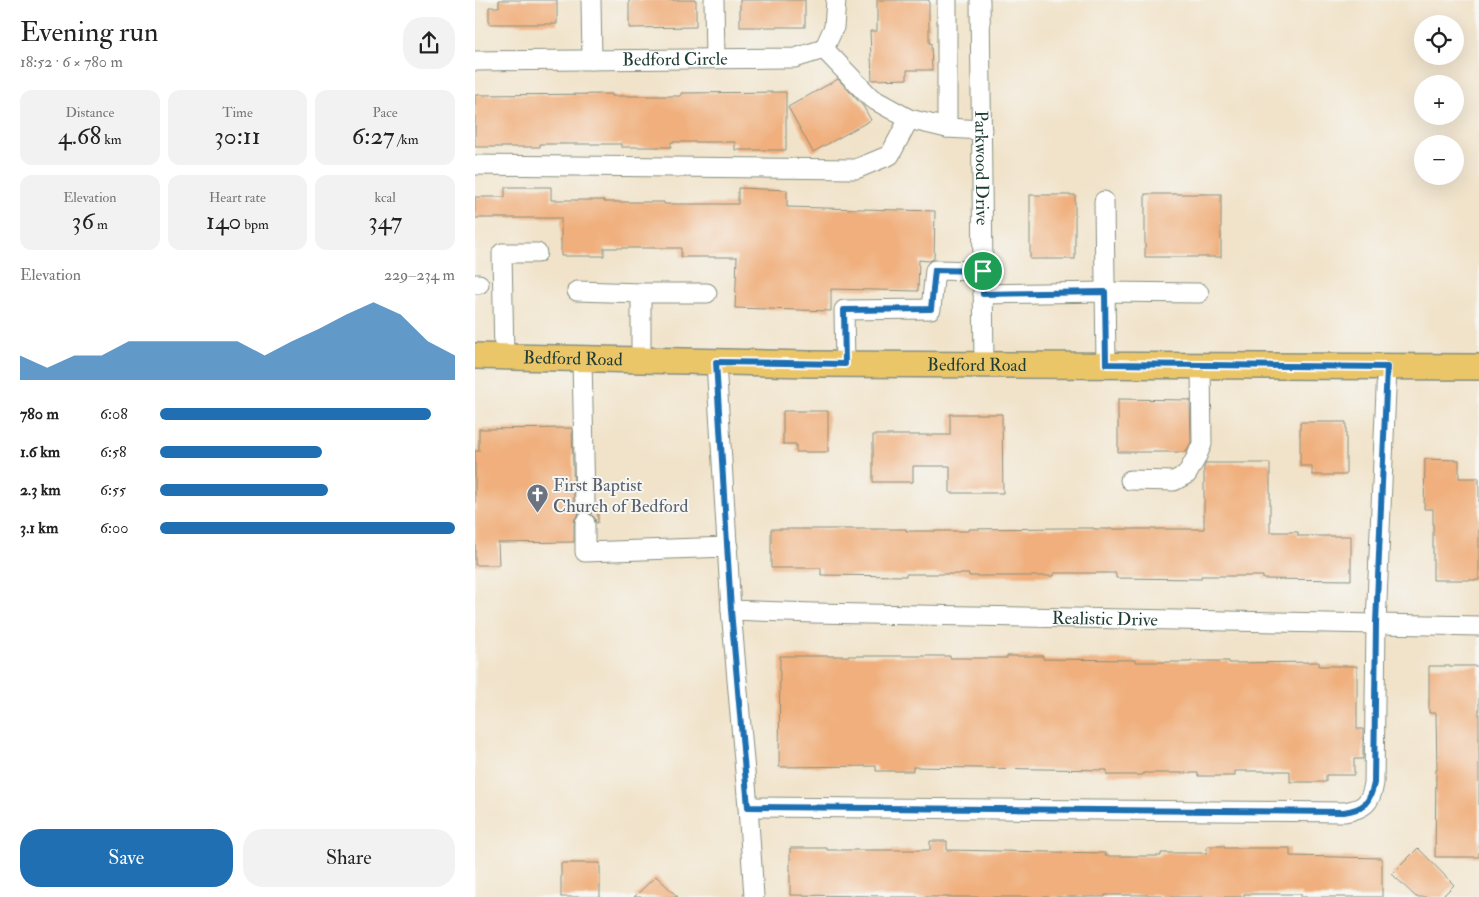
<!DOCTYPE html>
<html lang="en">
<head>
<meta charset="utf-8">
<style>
	:root { --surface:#fff; --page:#f2f2f2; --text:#222; --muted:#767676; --accent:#1f6fb2 }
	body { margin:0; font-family:"IM FELL Double Pica",serif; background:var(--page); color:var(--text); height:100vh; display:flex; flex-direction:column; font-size:19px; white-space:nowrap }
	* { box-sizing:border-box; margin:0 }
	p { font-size:16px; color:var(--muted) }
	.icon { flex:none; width:28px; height:28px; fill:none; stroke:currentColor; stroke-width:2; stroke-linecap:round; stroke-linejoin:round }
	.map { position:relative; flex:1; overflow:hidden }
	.panel { display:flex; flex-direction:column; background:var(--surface); width:475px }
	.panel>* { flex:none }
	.tools { position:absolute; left:939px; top:15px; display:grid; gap:10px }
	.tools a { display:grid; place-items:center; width:50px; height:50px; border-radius:50%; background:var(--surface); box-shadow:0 5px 20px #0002; font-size:25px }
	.pin { position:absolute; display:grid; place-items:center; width:42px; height:42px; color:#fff; margin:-21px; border:2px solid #fff; border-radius:50%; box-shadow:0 1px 5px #0007 }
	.round { display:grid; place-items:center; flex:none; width:52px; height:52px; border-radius:20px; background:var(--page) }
	.summary { display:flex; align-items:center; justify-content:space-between; height:85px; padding:0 20px }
	h1 { font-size:28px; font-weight:600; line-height:38px }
	.metrics { display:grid; grid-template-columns:repeat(3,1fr); gap:8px; height:85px; padding:5px 20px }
	.metrics div { display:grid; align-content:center; border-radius:12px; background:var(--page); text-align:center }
	.metrics b { font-size:25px; font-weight:600 }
	.metrics small { font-size:14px; font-weight:400 }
	.metrics p { font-size:14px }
	.chart { height:140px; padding:10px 20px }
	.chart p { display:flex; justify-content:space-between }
	.chart svg { width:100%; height:90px; margin-top:5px; fill:var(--accent); opacity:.7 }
	.primary-button { display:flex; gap:10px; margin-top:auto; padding:10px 20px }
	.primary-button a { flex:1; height:58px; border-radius:20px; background:var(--accent); color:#fff; font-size:20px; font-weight:600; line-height:58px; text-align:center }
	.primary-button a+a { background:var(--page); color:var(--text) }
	ul { padding:0 20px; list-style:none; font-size:16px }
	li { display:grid; grid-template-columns:80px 60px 1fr; align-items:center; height:38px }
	li i { height:12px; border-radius:6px; background:var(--accent) }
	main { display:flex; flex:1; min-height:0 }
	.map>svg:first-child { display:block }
	.building { fill:#f0af7c }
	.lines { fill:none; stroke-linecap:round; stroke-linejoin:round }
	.minor-casing { stroke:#88907f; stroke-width:21 }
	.major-casing { stroke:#88907f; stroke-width:28 }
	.minor { stroke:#fff; stroke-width:19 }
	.major { stroke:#ebc669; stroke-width:25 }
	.route-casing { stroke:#fff; stroke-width:10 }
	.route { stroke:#1f6fb2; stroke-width:6 }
	.labels { text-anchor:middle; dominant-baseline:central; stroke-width:4; stroke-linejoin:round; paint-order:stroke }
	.street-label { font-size:18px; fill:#1f3d34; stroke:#f6f6f2 }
	.worship-label { font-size:18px; fill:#5b616d; stroke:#f6f6f2; text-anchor:start }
</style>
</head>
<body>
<main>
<section class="panel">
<div class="summary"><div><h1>Evening run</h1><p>18:52 · 6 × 780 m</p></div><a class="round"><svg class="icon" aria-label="share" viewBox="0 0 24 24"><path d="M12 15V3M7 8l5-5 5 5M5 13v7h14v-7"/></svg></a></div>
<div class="metrics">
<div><p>Distance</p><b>4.68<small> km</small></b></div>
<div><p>Time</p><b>30:11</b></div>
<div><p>Pace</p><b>6:27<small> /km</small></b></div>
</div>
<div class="metrics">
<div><p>Elevation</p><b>36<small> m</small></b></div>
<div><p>Heart rate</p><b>140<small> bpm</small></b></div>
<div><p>kcal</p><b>347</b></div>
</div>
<div class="chart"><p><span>Elevation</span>229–234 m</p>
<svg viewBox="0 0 160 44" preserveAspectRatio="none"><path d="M0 44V32L10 38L20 32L30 32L40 25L50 25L60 25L70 25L80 25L90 32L100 25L110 19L120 12L130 6L140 12L150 25L160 32V44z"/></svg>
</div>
<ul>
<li><b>780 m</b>6:08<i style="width:92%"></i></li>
<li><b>1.6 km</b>6:58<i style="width:55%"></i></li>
<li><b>2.3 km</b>6:55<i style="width:57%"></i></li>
<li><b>3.1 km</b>6:00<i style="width:100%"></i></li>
</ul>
<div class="primary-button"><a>Save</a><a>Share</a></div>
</section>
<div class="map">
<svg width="1004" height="897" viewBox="0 0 1004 897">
	<rect width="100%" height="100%" fill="#f6f6f2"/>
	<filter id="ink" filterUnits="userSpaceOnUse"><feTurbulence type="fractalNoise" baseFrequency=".02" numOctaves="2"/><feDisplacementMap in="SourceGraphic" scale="10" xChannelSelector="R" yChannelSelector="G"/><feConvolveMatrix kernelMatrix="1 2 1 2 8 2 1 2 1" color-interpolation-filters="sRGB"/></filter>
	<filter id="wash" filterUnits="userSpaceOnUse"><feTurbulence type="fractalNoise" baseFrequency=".0096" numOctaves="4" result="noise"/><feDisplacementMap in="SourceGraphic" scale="20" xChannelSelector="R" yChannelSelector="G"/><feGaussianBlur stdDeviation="1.12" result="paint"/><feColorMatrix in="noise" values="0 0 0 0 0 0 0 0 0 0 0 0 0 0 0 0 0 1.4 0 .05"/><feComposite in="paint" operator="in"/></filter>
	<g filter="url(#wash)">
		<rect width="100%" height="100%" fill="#f1e3ca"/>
		<g id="blocks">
			<g class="building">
				<polygon points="24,0 82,0 82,24 14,24 14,7 24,7"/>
				<polygon points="154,0 221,0 221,27 154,28"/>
				<rect x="265" y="0" width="65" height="27"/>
				<polygon points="402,0 454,0 454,43 456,43 457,70 432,70 432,79 397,80 395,31 402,31"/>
				<polygon points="363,79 388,106 396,120 338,152 313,107"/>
				<polygon points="311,92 311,150 260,150 260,142 196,142 196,147 146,147 146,144 65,144 65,147 0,147 0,95 137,94 137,96 206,96 206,93"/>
				<polygon points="30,187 76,187 76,200 129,200 129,202 189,202 189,204 263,204 263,188 312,190 312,207 460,211 459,259 454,261 444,260 443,291 356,289 356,311 260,308 262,257 206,257 206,248 129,248 129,256 86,256 86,218 0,218 0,197 30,197"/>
				<rect x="670" y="194" width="76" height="63"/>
				<rect x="555" y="195" width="45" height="64"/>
				<polygon points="643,399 715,400 716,442 711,452 643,452"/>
				<polygon points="308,411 353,411 353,452 321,452 321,444 308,444"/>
				<polygon points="475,414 527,414 528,493 475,493 475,466 438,466 438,482 398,482 398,435 475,435"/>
				<polygon points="825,422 871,422 871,475 837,475 837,466 825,466"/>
				<polygon points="97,428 99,505 100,510 104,514 100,518 99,523 99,542 23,543 24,565 0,565 0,451 4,451 4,429"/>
				<polygon points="950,459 984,460 984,478 1004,478 1004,580 958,580 958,509 949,509"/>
				<polygon points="731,463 795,463 795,532 823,532 823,536 876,536 876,580 788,579 788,576 726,576 726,579 641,578 641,573 579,573 579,576 494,576 494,574 431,574 431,576 346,575 346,568 296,568 296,529 431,529 431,531 494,531 494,529 589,528 619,528 619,529 729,529 729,467"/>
				<polygon points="121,505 123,505 123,523 121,523 120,518 116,514 120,510"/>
				<polygon points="305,656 475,656 475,658 532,658 532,656 568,656 568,659 660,660 660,662 716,662 716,661 754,661 754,663 844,662 844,666 882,666 882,729 888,729 888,759 879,759 879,775 851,775 851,782 815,782 815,771 760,771 760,776 723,776 723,773 668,773 668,775 632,775 632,770 438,767 438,771 401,771 401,766 304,767"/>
				<polygon points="954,666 1004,666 1004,857 960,857 961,770 962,770 961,713 954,713"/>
				<polygon points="455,841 472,841 472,850 630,853 630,856 686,856 686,853 732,853 732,846 749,846 749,848 815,848 815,856 907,858 907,897 826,897 826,894 769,894 769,897 686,897 686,895 630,895 630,897 408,897 408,896 315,895 315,848 352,848 352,850 455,850"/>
				<polygon points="943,848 979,885 967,897 941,897 917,874"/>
				<rect x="86" y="863" width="39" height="34"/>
				<polygon points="181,876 203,897 159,897"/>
			</g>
		</g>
	</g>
	<g filter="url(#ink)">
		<use href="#blocks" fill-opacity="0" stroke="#88907f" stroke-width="1"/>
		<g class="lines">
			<defs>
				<g id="minor">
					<polyline points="116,0 117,60"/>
					<polyline points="239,0 240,58"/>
					<path id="s1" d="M505,0L509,365"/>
					<polyline points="349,49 396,98 434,119 472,128 507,130"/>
					<path id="s2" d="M0,61L320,58L349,49L359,27L361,0"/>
					<polyline points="472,128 472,0"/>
					<polyline points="0,165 381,169 415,155 434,119"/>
					<polyline points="629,201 631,365"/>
					<polyline points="0,284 4,284"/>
					<polyline points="102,291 166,293"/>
					<polyline points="508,294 630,292 724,293"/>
					<polyline points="29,356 27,253 62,253"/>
					<polyline points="107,358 110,505"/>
					<polyline points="166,360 166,293 232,293"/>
					<polyline points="241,362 256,610 273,807 279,897"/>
					<polyline points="370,365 369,310 456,309 460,270 508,271"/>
					<polyline points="655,480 699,481 712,474 721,458 727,444 726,366"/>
					<polyline points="110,523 110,552 253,547"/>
					<path id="s3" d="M256,610L339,613L1004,626"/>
					<path d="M273,807L869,812C889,809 896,803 899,783L901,624L912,367"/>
				</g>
				<g id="major">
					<path id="s4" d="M0,356L334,364L1004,367"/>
				</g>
			</defs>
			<use href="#minor" class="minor-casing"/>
			<use href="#major" class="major-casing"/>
			<use href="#minor" class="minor"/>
			<use href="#major" class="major"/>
		</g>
	</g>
	<g class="lines" filter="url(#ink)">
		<defs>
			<path id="route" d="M460,270L508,271V294L630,292L631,364L912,367L901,624L899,783C895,803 889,809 869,812L273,807L256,610L241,362L370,364L369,310L456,309Z"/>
		</defs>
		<use href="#route" class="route-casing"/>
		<use href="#route" class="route"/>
	</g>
	<defs>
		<symbol id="church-pin" viewBox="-11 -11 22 30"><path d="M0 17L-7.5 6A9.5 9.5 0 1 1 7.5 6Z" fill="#6b7280" stroke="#f6f6f2"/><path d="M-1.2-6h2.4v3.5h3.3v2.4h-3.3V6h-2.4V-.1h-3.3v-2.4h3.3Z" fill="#fff"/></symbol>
	</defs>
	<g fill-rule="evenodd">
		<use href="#church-pin" x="50" y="482" width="25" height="34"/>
	</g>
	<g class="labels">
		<g class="street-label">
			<text stroke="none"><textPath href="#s2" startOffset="200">Bedford Circle</textPath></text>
			<text stroke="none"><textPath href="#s1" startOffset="168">Parkwood Drive</textPath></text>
			<text stroke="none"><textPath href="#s4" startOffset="98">Bedford Road</textPath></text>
			<text stroke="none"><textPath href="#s4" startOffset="502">Bedford Road</textPath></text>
			<text stroke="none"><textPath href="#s3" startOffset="374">Realistic Drive</textPath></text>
		</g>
		<g class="worship-label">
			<text x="78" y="485">First Baptist<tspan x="78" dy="21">Church of Bedford</tspan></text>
		</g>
	</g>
</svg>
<div class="tools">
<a><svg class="icon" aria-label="locate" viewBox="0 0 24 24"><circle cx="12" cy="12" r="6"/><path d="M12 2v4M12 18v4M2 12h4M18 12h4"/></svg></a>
<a>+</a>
<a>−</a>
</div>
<div class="pin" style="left:508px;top:271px;background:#1e9e55"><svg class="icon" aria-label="arrive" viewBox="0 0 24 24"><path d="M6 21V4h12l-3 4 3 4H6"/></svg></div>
</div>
</main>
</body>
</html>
